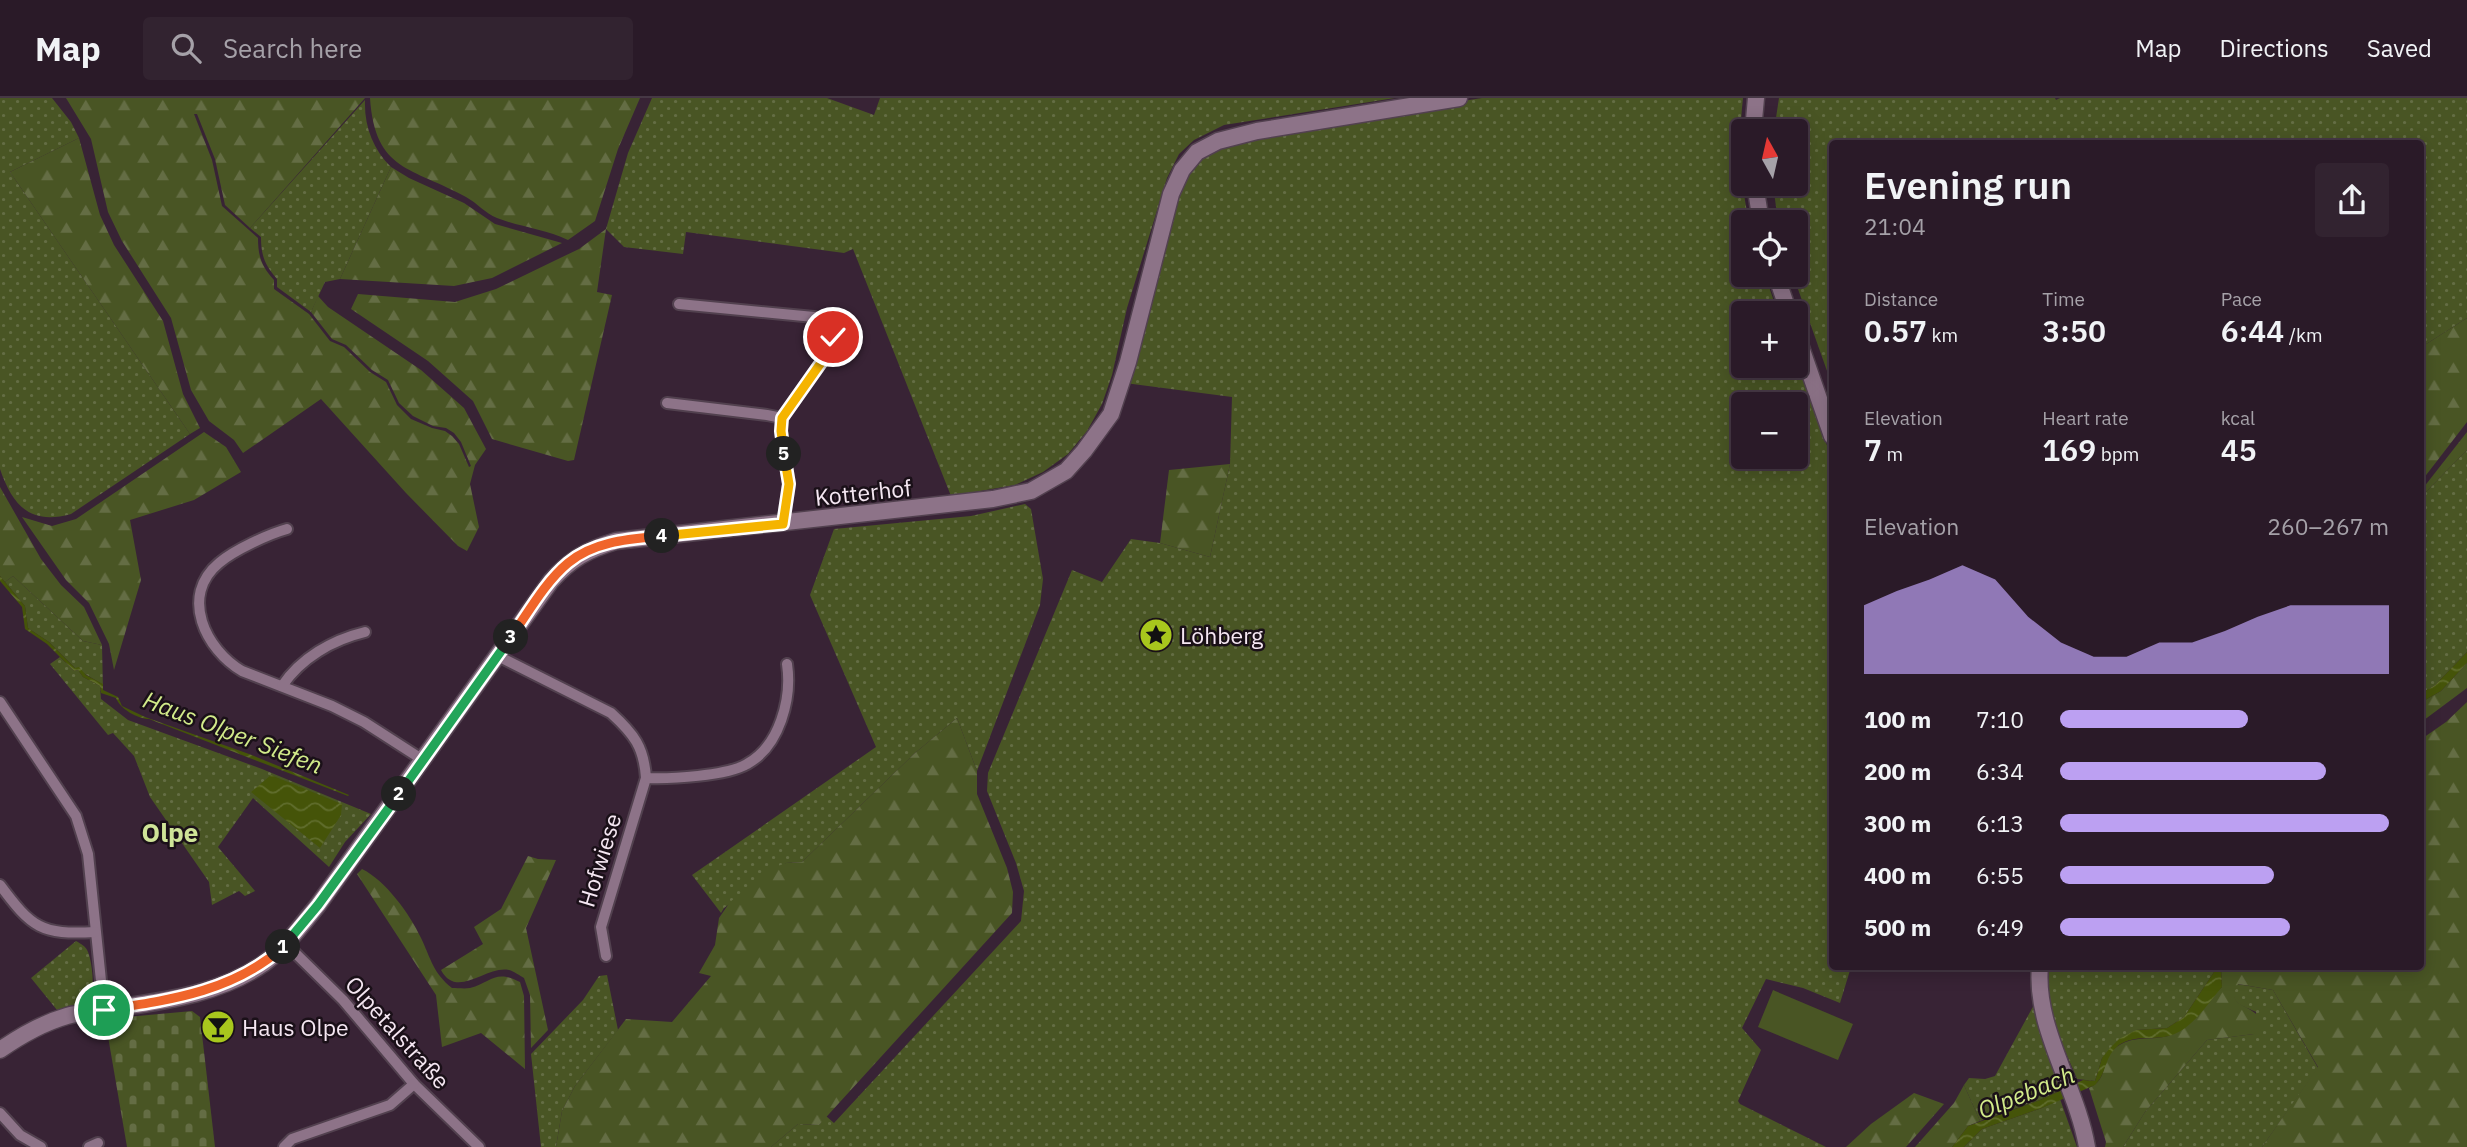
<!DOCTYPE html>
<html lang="en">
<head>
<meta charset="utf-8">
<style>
	:root { --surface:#2a1a28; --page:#322330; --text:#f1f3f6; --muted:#a5a1a8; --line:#463845; --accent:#bca0f2 }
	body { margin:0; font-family:"IBM Plex Sans",sans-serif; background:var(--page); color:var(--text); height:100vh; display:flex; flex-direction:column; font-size:26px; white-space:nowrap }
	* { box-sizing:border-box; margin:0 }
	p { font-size:23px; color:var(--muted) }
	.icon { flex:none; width:38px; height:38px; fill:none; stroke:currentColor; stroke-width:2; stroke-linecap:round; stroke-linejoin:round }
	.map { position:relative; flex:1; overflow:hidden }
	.panel { position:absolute; left:1829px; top:42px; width:595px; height:830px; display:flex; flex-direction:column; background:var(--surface); border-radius:7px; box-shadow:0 4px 18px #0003,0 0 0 2px var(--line) }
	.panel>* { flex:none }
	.needle { width:46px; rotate:352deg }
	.controls { position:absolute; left:1731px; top:21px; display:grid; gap:14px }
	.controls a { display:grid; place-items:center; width:77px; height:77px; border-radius:7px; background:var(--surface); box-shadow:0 4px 18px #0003,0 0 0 2px var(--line); font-size:35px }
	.pin { position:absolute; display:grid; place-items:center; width:60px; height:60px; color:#fff; margin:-30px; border:4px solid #fff; border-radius:50%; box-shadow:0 2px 7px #0007 }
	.km { position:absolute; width:35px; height:35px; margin:-18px; border-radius:50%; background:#222; color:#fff; font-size:19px; line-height:35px; text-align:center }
	.round { display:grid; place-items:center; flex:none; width:74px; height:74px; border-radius:7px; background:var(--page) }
	.overview { display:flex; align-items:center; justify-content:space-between; height:119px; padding:0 35px }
	h1 { font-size:38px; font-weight:600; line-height:52px }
	.figures { display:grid; grid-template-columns:repeat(3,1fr); gap:10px; height:119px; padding:7px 35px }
	.figures div { display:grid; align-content:center }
	.figures b { font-size:30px; font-weight:600 }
	.figures small { font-size:19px; font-weight:400 }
	.figures p { font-size:19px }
	.chart { height:196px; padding:14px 35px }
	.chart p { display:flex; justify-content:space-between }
	.chart svg { width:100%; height:126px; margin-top:7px; fill:var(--accent); opacity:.7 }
	ul { padding:0 35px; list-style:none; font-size:23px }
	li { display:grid; grid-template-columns:112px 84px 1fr; align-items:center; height:52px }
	li i { height:18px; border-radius:9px; background:var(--accent) }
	header { display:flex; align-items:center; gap:42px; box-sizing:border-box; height:98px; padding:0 35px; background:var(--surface); border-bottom:2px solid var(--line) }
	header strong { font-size:33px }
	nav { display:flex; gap:38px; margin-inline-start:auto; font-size:24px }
	.search { width:490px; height:63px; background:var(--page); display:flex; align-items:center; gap:18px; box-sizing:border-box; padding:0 24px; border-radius:7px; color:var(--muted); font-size:26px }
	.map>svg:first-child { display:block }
	.grass { fill:url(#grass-dots); fill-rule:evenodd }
	.forest { fill:url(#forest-firs) }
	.cemetery { fill:url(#cemetery-stones) }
	.pitch { fill:#495524 }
	.water { fill:url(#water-waves) }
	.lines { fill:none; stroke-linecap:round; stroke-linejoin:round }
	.street-casing { stroke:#52414f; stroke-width:14 }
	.secondary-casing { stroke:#52414f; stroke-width:19 }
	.street { stroke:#8d7388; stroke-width:10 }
	.secondary { stroke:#8d7388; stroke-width:16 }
	.split-1-casing { stroke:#fff; stroke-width:14 }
	.split-2-casing { stroke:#fff; stroke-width:14 }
	.split-3-casing { stroke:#fff; stroke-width:14 }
	.split-4-casing { stroke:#fff; stroke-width:14 }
	.split-5-casing { stroke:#fff; stroke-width:14 }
	.split-6-casing { stroke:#fff; stroke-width:14 }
	.split-1 { stroke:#f0652b; stroke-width:9 }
	.split-2 { stroke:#22a559; stroke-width:9 }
	.split-3 { stroke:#22a559; stroke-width:9 }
	.split-4 { stroke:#f0652b; stroke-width:9 }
	.split-5 { stroke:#f5b400; stroke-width:9 }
	.split-6 { stroke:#f5b400; stroke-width:9 }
	.labels { text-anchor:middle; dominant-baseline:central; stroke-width:5; stroke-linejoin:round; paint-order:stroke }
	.street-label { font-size:23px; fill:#f5e7f2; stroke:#1a1018 }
	.poi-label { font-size:23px; fill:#f5e7f2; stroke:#1a1018; text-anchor:start }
	.water-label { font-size:24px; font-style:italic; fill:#d2eb8a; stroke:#1a1018 }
	.quarter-label { font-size:26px; font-weight:bold; fill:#cfe498; stroke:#1a1018 }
</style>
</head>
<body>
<header>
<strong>Map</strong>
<div class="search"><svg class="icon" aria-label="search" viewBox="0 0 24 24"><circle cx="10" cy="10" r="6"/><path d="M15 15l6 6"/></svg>Search here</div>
<nav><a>Map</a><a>Directions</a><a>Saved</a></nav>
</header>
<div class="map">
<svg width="2467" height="1049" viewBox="0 0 2467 1049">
	<defs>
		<pattern id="grass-dots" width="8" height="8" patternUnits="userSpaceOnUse" patternTransform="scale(1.75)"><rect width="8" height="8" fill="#495524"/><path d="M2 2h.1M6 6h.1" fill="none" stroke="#646d44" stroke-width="1.8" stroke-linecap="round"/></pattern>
		<pattern id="forest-firs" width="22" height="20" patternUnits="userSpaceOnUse" patternTransform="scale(1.75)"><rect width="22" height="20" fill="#495524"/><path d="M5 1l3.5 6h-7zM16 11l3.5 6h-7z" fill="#646d44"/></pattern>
		<pattern id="cemetery-stones" width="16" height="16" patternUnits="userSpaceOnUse" patternTransform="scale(1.75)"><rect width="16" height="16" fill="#495524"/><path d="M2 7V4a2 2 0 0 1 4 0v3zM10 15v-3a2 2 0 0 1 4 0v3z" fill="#646d44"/></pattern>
		<pattern id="water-waves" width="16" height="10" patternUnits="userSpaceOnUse" patternTransform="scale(1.75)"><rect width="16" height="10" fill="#455409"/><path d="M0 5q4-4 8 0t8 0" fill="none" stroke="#606d2d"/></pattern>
	</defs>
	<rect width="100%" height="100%" fill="#382335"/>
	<g class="grass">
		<path d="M0,0H52L71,24L79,40L10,74L190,336L71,416C31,427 13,409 0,371Z"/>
		<polygon points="652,0 827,0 874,17 880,0 1395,0 1224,27 1194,42 1179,56 1167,80 1127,210 1112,277 1102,306 1087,333 1068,356 1043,374 1015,387 951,398 853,151 844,155 686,134 683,156 624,149 606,131 628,55"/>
		<path d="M1482,0H1743C1738,45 1740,80 1749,124H1743V177H1765L1778,215H1743V268H1796V263L1832,361V868L1851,869L1840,905L1803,890L1766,881L1742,930L1761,952L1738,1003L1740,1006L1826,1049H771L798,1026L819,1027L826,1018L834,1025L1021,823L1024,793L1016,765L987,693L988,675L1072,472L1102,484L1131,441L1160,445L1210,459L1230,366L1232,299L1125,285L1174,97L1199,56L1258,35ZM1743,306H1796V359H1743Z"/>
		<polygon points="1779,0 2055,0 2056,2 2060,0 2467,0 2467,220 2420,250 2420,46 1832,46 1832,287 1793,177 1796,177 1796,124 1778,124 1773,86 1796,86 1796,33 1774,33"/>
		<path d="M365,2C364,28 373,51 391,69L340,181L325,184L311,214L277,189V181C265,167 261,158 261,139L250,130Z"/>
		<polygon points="2467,352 2467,554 2435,587 2420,596 2420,400"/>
		<polygon points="1025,406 1031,411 1043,481 1040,507 977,673 957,620 915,655 802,764 786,765 724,810 721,815 692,777 876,649 810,497 834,431 971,418"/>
		<polygon points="13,478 83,543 102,547 103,592 102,586 75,570 49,544 28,530 25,508 5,484"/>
		<polygon points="60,559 74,573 78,572 83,579 100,588 101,601 128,622 262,671 371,716 345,744 329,769 253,700 218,749 255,793 245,798 239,793 212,807 209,784 150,699 134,658 113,635 108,637 50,566"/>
		<path d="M76,843C81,846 86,848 88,854C92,863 96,895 89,902C82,909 66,909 57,912L31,880Z"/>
		<path d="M2049,868H2214V874L2184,919L2167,930L2136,932L2102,960L2095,983L2077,981C2064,948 2039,904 2049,868Z"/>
		<polygon points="607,877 618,932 575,988 562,1013 556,1049 541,1049 531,956 583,902 599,878"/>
		<path d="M2237,886L2273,892L2318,970L2262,1049H2123L2145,1014L2207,942L2254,936L2256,914C2243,907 2227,906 2237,886Z"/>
		<polygon points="2035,905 2059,983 2058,993 2040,1002 1980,1023 1964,987 1969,980 1985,981 1995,978"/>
		<polygon points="2060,1001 2077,1049 1964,1049 1982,1031 2042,1010"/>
	</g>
	<g class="forest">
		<path d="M66,0H365L250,130L225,107L215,61L197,16H194L212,62L222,108L258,140C258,159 262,169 274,182V191L309,216L330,243L344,249L370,274L386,284L397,307L411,321L432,330L445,333L452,338L459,346L469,369L471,368L461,344L454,335L446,330L433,328L413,318L399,305L388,282L372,272L346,247L332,241L311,214L318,198L328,209L421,272L464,310L486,351L475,367L470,386L479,429L467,453L458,448L406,395L321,301L243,355L234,342L209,323L191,292L171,220L122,143L108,114L91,41Z"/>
		<path d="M370,0H640L618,51L595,123L568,142C545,131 520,129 497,120C485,115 477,105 466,99C412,69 375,74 370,0Z"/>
		<polygon points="79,40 100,117 114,147 163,223 183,296 200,330 190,336 10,74"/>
		<polygon points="391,69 409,80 464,105 495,126 562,145 492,180 454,188 340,181"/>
		<polygon points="606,131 597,194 612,197 574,362 568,363 492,341 473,303 428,263 351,211 358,196 455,204 496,191 556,162 579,151"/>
		<polygon points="2467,220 2467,324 2420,385 2420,250"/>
		<polygon points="204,334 226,349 241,374 194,402 130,422 141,482 114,572 109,546 89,505 66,482 22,419 52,428 76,421"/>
		<polygon points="2467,334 2467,352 2420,400 2420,394"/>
		<polygon points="1230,366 1210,459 1160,445 1169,372"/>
		<polygon points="0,389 41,461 61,487 84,509 102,547 83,543 13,478 5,484 0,478"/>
		<polygon points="2467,565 2467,590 2420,625 2420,605 2441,593"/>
		<path d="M2467,604V1049H2262L2318,969L2273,892L2238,886C2223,913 2259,904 2261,927L2254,936L2207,942L2145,1014L2123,1049H2105L2106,1044L2089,990C2109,981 2100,964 2114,951C2134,935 2151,944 2171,937C2181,933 2212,898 2222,889L2221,868H2420V642L2446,624Z"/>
		<polygon points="957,620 977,673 977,696 1007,770 1013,794 1012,815 819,1027 798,1026 771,1049 556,1049 562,1013 575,988 626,921 672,924 711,878 699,875 715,847 719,820 730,804 770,771 786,765 802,764 915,655"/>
		<path d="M528,758L538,761L556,762L526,830L548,932L531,950L530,897L524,880C520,878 514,873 509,872C486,867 457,902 441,872L483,846L474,829L501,811Z"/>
		<path d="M362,771C385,782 410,816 421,840C431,861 433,875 452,890C457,890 465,891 470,890C492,884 495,871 520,884L524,898L525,971L481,935L442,949L436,897L357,776Z"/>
		<polygon points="1964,987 1980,1023 1968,1028 1952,1049 1915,1049 1954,1005"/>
		<polygon points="1914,995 1944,1006 1906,1049 1846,1049 1871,1026"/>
	</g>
	<polygon class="cemetery" points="192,913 200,919 215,1049 127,1049 105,921"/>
	<polygon class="pitch" points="1773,892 1853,926 1838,962 1758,929"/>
	<g class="water">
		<path d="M0,478L25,508L28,530L49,544L75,570L79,569L86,577L103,586V592L118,599L122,608L145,619L249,656L349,697L348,698L149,621C138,621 120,611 116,600L101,595L100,588L83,579L78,572L74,573L47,546L25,531L22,509L0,483Z"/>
		<polygon points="2467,554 2467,565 2441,593 2420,605 2420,596 2435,587"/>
		<polygon points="271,677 342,706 341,717 320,750 251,694"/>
		<path d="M2214,868H2221L2222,889C2208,905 2193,930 2172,937C2155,943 2135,936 2119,947C2104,958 2107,976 2095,987L2042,1010L1982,1031L1964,1049H1952L1968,1028L2040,1002L2083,982L2095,983L2102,960L2110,950L2119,941L2136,932L2167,930L2184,919L2214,874Z"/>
	</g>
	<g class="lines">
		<defs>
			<g id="street">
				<path d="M679,206L814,219C830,229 835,232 830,252L782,320L781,333L789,386L783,426"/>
				<polyline points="667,305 767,317 782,320"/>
				<path d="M287,431C269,436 234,452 219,465C179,498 206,552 242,573L332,608L364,624L423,662"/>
				<path d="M498,558L611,615C634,636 644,649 646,680L601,829L606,858"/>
				<path d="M282,588C301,560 332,542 365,534"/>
				<polyline points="0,604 76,718 88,756 104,912"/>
				<path d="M646,680C670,681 727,678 747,666C780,648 792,600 787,566"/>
				<path d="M0,787C32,830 41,837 95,834"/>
				<polyline points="286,846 343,902 414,986 479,1049"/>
				<polyline points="0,1015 20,1037 41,1049"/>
				<polyline points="89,1049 98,1045"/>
				<polyline points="284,1049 292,1041 390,1007 414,986"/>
			</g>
			<g id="secondary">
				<polyline points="1753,33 1756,0"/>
				<polyline points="1755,86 1761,124"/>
				<polyline points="1776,177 1789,215"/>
				<polyline points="1796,235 1832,338"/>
				<path d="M2040,868C2034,929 2077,989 2087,1049"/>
				<path d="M0,952C20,938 43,925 67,918C80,914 96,914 109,911C162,903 218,897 263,866C285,850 301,828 318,807L551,483C571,461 587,452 616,443L993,401L1031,393L1066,373L1084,353L1111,316L1128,264L1171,96L1182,72L1197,54L1218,43L1257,33L1459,0"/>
			</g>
		</defs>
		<use href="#street" class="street-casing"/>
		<use href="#secondary" class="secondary-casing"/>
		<use href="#street" class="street"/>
		<use href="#secondary" class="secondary"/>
	</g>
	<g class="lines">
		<defs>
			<path id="split-1" d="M104,912C169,902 233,894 283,849"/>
			<polyline id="split-2" points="283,849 318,807 399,696"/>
			<polyline id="split-3" points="399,696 511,539"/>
			<path id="split-4" d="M511,539C528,515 545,484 568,465C594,443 630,441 662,438"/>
			<polyline id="split-5" points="662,438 783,426 789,386 784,356"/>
			<polyline id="split-6" points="784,356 781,333 782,320 830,252 833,239"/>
		</defs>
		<use href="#split-1" class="split-1-casing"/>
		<use href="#split-2" class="split-2-casing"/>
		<use href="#split-3" class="split-3-casing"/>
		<use href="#split-4" class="split-4-casing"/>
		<use href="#split-5" class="split-5-casing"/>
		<use href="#split-6" class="split-6-casing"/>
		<use href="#split-1" class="split-1"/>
		<use href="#split-2" class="split-2"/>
		<use href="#split-3" class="split-3"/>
		<use href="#split-4" class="split-4"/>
		<use href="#split-5" class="split-5"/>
		<use href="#split-6" class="split-6"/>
	</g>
	<defs>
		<symbol id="sight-disc" viewBox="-11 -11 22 22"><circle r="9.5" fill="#a8c71d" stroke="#1a1018"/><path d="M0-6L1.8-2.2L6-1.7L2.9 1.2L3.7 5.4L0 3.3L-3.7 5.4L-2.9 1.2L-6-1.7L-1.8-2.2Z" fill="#111"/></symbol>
		<symbol id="bar-disc" viewBox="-11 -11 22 22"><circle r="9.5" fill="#a8c71d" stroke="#1a1018"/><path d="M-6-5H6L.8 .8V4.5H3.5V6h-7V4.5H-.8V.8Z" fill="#111"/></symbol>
	</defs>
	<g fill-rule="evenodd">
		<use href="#sight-disc" x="1137" y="518" width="38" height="38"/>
		<use href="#bar-disc" x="199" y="910" width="38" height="38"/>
	</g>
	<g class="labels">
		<g class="street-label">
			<text transform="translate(863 394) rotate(-6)">Kotterhof</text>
			<text transform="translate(599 762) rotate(-73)">Hofwiese</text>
			<text transform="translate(398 934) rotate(48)">Olpetalstraße</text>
		</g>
		<g class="poi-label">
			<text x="1180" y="537">Löhberg</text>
			<text x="242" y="929">Haus Olpe</text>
		</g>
		<g class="water-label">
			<text transform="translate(233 634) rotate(21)">Haus Olper Siefen</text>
			<text transform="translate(2026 994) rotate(-22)">Olpebach</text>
		</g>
		<g class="quarter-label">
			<text x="170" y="734">Olpe</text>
		</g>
	</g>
</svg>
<div class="controls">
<a><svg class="needle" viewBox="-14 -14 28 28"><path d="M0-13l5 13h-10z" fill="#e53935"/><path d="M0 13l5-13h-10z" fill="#a5a1a8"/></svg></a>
<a><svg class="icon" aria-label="locate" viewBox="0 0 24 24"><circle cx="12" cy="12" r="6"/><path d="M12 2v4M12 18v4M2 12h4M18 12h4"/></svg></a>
<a>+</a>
<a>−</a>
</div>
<div class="pin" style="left:104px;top:912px;background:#1e9e55"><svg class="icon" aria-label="arrive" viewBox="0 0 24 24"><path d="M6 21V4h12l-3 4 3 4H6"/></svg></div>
<div class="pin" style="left:833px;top:239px;background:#d93025"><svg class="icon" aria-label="check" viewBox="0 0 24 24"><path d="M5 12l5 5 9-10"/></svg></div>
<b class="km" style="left:283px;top:849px">1</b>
<b class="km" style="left:399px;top:696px">2</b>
<b class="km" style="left:511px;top:539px">3</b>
<b class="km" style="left:662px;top:438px">4</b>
<b class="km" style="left:784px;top:356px">5</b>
<section class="panel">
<div class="overview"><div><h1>Evening run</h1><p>21:04</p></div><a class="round"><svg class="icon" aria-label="share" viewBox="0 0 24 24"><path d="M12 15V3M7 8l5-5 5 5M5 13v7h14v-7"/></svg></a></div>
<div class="figures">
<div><p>Distance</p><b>0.57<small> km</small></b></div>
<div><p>Time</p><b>3:50</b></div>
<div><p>Pace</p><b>6:44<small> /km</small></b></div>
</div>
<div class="figures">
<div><p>Elevation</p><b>7<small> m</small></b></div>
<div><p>Heart rate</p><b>169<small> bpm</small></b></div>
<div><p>kcal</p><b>45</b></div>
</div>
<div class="chart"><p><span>Elevation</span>260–267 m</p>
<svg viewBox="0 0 160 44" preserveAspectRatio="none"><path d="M0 44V20L10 15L20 11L30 6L40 11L50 24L60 33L70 38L80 38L90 33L100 33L110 29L120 24L130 20L140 20L150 20L160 20V44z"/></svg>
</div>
<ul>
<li><b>100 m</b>7:10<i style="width:57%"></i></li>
<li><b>200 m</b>6:34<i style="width:81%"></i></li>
<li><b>300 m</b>6:13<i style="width:100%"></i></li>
<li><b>400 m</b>6:55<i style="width:65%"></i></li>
<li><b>500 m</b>6:49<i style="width:70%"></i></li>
</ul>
</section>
</div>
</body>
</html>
